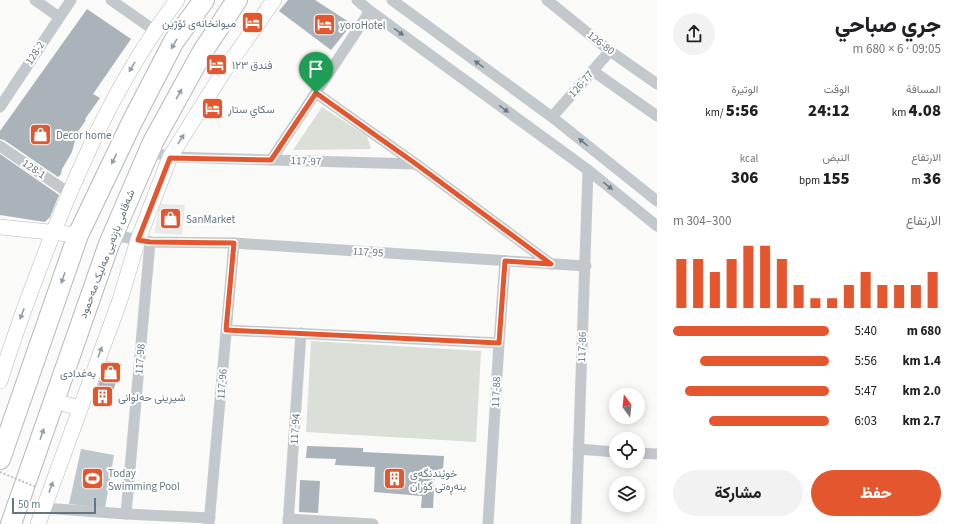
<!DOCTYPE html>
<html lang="ar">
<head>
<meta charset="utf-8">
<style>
	:root { --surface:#fff; --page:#f2f2f2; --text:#202124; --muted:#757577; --accent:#e4572e }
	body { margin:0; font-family:"Source Sans 3",Vazirmatn,sans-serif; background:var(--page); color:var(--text); direction:rtl; height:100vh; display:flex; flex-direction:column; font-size:15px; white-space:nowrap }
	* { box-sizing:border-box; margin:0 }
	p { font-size:13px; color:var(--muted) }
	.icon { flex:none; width:22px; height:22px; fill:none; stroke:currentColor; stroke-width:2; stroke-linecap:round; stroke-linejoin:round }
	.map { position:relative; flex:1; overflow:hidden; direction:ltr }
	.side { display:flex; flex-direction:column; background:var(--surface); width:300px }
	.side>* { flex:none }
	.needle { width:26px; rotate:345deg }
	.fabs { position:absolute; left:609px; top:388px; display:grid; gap:8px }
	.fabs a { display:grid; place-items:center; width:36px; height:36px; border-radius:50%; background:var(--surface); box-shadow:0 2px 10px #0003; font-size:20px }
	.scale { position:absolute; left:12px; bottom:10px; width:84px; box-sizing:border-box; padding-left:4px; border:2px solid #657683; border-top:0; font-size:11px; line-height:14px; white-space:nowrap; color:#657683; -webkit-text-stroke:3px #fff; paint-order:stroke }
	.pin { position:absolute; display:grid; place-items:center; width:34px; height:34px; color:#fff; margin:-41px -17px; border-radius:50% 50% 50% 0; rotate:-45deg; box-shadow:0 0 4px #0007 }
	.pin .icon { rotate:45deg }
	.round { display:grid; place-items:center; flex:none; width:42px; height:42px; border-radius:21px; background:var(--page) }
	.head { display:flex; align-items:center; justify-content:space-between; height:68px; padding:0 16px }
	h1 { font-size:22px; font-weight:800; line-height:30px }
	.stats { display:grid; grid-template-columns:repeat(3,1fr); gap:6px; height:68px; padding:4px 16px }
	.stats div { display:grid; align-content:center }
	.stats b { font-size:17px; font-weight:800 }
	.stats small { font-size:11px; font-weight:400 }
	.stats p { font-size:11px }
	.chart { height:112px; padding:8px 16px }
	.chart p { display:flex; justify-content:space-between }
	.chart svg { width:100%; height:72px; margin-top:4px; stroke:var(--accent); stroke-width:6 }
	.button { display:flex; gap:8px; margin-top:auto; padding:8px 16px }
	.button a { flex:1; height:46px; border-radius:24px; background:var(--accent); color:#fff; font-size:16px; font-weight:800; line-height:46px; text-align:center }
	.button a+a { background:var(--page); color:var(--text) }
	ul { padding:0 16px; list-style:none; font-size:13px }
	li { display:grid; grid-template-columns:64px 48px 1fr; align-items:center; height:30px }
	li i { height:10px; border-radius:5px; background:var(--accent) }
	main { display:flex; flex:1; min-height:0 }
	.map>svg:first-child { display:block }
	.built { fill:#e8e9e9 }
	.green { fill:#dadfd7 }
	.water { fill:#bbc7cb }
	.building { fill:#aab3b9 }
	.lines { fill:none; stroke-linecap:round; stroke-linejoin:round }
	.secondary-casing { stroke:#b3babf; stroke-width:16 }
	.highway-casing { stroke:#b4b9bd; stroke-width:22 }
	.street { stroke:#c3c8cc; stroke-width:11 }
	.secondary { stroke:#fff; stroke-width:15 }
	.highway { stroke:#fff; stroke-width:20 }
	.path-bridge { stroke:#bbbfc2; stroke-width:2; stroke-dasharray:2 2; stroke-linecap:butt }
	.oneway { fill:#6a7a87 }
	.oneway2 { fill:#939fa8 }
	.route-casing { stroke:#fff; stroke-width:8 }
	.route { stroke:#e4572e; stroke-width:5 }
	.labels { text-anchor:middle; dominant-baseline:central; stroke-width:4; stroke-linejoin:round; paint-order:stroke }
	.poi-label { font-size:11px; fill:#657683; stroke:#fff; text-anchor:start }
	.street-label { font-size:11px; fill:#657683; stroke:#fff }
</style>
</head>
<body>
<main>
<section class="side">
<div class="head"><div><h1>جري صباحي</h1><p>09:05 · 6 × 680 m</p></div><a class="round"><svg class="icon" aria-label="share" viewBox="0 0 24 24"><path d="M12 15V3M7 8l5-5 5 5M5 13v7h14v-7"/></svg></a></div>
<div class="stats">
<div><p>المسافة</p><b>4.08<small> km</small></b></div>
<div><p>الوقت</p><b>24:12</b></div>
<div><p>الوتيرة</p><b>5:56<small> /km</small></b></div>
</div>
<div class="stats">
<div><p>الارتفاع</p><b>36<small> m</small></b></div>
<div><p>النبض</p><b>155<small> bpm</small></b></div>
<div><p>kcal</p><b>306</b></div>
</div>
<div class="chart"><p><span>الارتفاع</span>300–304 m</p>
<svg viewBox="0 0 160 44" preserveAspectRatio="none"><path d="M5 44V14M15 44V14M25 44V22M35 44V14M45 44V6M55 44V6M65 44V14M75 44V30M85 44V38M95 44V38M105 44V30M115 44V22M125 44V30M135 44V30M145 44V30M155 44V22"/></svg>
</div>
<ul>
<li><b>680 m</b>5:40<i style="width:100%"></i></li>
<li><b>1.4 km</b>5:56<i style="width:83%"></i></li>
<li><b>2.0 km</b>5:47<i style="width:92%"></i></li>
<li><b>2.7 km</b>6:03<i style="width:77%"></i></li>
</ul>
<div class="button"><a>حفظ</a><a>مشاركة</a></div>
</section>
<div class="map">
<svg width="657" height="524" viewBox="0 0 657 524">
	<rect width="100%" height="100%" fill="#fafaf8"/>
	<polygon class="built" points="160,204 185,205 182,235 154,233"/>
	<g class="green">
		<polygon points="322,107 367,136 371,149 293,150"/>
		<polygon points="311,341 481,351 476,442 306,432"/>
	</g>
	<polygon class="water" points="81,449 114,455 105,508 69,504"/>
	<g class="building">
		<polygon points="288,0 315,0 352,24 331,50 279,11"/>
		<polygon points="87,9 131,39 93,94 100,98 85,119 86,120 77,133 72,152 62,169 61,174 58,177 4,140 0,139 0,131"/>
		<polygon points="0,154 59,195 50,217 45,222 0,215"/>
		<polygon points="107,361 122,364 108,406 92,402"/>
		<polygon points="307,446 363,448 363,452 444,456 443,470 435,470 433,508 421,508 422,496 374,492 375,467 335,465 336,459 306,458"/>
		<polygon points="300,480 320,481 318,513 299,512"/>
	</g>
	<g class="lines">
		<defs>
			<g id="secondary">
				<polyline points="0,227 78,235"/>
				<path d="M0,381C15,333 32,287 50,241C84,155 121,74 177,0"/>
				<polyline points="54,401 80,408"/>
				<polyline points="38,524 120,300 138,240 170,157 222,74 274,0"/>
			</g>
			<g id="highway">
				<polyline points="0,459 78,235 132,122 174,41 204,0"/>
				<polyline points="11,524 109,244 153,142 203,51 237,0"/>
			</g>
		</defs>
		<use href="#secondary" class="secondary-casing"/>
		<use href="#highway" class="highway-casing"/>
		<g class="street">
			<polyline points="35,0 59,17"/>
			<polyline points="111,0 154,30"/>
			<polyline points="357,0 370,11 588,170 657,226"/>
			<polyline points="392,0 552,117 657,201"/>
			<polyline points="547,0 610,51 657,84"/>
			<polyline points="593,71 657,116"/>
			<polyline points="316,93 416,164 551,264"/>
			<polyline points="0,107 71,0"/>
			<polyline points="552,117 610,51"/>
			<polyline points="0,146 69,193"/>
			<polyline points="149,151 170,157 416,164"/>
			<polyline points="271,160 370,11"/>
			<polyline points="113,235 150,242 234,243 586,266"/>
			<polyline points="226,330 499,343"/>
			<polyline points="578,449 616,452"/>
			<polyline points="638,453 657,454"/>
			<polyline points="43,508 126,514 210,518"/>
			<polyline points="126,514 150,242"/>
			<polyline points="288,519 373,524"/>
			<polyline points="209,524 234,243"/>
			<polyline points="288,524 301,333"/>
			<polyline points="488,524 499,343 505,261"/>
			<polyline points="576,524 588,170"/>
		</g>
		<use href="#secondary" class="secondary"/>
		<use href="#highway" class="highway"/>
		<polyline class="path-bridge" points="0,472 36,487"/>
	</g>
	<defs><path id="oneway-solid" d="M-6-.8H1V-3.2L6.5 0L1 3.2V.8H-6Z"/></defs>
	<g class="oneway">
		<use href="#oneway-solid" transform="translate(399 32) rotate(36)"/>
		<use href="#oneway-solid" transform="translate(479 64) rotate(-144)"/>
		<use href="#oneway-solid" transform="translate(504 109) rotate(36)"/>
		<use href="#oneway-solid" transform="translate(583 142) rotate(-141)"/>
		<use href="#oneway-solid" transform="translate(608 186) rotate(39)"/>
	</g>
	<g class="oneway2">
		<use href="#oneway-solid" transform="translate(174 44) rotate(120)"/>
		<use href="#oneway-solid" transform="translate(132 67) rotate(121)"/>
		<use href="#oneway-solid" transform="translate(179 94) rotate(-61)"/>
		<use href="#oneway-solid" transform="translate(181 139) rotate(-58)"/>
		<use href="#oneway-solid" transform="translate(114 159) rotate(116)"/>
		<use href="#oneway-solid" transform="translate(63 278) rotate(109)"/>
		<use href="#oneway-solid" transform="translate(22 314) rotate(111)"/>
		<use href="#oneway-solid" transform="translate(100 352) rotate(-70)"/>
		<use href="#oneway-solid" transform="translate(42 434) rotate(-71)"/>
		<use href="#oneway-solid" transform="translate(51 487) rotate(-70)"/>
	</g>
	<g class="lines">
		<defs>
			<polygon id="route" points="316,93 416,164 551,264 505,261 499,343 226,330 234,243 150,242 138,240 170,158 271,160"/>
		</defs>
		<use href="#route" class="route-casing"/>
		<use href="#route" class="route"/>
	</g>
	<defs>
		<symbol id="hotel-square" viewBox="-11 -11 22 22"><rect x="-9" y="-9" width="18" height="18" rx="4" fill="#e4572e" stroke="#fff"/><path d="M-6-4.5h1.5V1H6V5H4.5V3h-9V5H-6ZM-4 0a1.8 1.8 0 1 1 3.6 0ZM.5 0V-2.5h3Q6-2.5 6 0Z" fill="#fff"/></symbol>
		<symbol id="shop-square" viewBox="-11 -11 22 22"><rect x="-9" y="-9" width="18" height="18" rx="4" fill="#e4572e" stroke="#fff"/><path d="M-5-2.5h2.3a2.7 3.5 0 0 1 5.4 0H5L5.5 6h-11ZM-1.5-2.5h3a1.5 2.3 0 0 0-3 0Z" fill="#fff"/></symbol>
		<symbol id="building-square" viewBox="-11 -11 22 22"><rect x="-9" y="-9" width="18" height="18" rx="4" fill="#e4572e" stroke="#fff"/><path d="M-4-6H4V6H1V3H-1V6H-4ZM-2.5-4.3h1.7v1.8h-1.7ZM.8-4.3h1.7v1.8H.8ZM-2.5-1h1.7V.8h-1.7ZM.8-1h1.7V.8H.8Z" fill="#fff"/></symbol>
		<symbol id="stadium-square" viewBox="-11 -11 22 22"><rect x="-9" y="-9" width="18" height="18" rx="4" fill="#e4572e" stroke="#fff"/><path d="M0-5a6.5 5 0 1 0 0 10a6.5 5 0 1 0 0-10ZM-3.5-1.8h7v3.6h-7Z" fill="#fff"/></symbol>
	</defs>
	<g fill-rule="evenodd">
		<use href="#hotel-square" x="240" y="10" width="25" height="25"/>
		<use href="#hotel-square" x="312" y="12" width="25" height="25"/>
		<use href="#hotel-square" x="204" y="52" width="25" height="25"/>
		<use href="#hotel-square" x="200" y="96" width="25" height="25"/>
		<use href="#shop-square" x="28" y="122" width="25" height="25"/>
		<use href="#shop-square" x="158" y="206" width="25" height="25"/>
		<use href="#shop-square" x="98" y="360" width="25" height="25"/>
		<use href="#building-square" x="90" y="384" width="25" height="25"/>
		<use href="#stadium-square" x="80" y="466" width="25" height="25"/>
		<use href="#building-square" x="382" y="466" width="25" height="25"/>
	</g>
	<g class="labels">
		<g class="poi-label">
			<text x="236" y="23" text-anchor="end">میوانخانەی ئۆژین</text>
			<text x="340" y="25">yoroHotel</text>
			<text x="232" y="65">فندق ١٢٣</text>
			<text x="228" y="109">سكاي ستار</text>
			<text x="56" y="135">Decor home</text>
			<text x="186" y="219">SanMarket</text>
			<text x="96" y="373" text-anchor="end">بەغدادی</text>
			<text x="118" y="397">شیرینی ‌حەلوانی</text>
			<text x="108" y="473">Today<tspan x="108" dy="13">Swimming Pool</tspan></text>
			<text x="410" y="473">خوێندنگەی<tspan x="410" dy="13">بنەڕەتی گۆران</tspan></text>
		</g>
		<g class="street-label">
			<text transform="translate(601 43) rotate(38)">126-80</text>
			<text transform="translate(35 53) rotate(-57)">128-2</text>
			<text transform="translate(581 84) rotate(-49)">126-77</text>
			<text transform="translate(306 161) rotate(2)">117-97</text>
			<text transform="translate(34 169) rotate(34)">128-1</text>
			<text transform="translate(368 252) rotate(4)">117-95</text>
			<text transform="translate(107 254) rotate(-69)">شەقامی بازنەیی مەلیک مەحمود</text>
			<text transform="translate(582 347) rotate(-88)">117-86</text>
			<text transform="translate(140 359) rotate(-85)">117-98</text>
			<text transform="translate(222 384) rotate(-85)">117-96</text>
			<text transform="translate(496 392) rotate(-87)">117-88</text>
			<text transform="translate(295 429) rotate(-86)">117-94</text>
		</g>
	</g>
</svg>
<div class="fabs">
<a><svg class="needle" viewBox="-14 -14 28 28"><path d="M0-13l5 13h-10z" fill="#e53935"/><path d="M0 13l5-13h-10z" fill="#757577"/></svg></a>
<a><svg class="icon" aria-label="locate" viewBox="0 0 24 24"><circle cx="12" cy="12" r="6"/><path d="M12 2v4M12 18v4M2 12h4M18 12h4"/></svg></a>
<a><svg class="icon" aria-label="layers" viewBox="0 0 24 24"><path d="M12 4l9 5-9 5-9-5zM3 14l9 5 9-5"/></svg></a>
</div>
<div class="scale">50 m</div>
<div class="pin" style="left:316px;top:93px;background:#1e9e55"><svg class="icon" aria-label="arrive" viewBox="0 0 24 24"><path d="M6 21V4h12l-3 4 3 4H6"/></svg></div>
</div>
</main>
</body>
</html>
